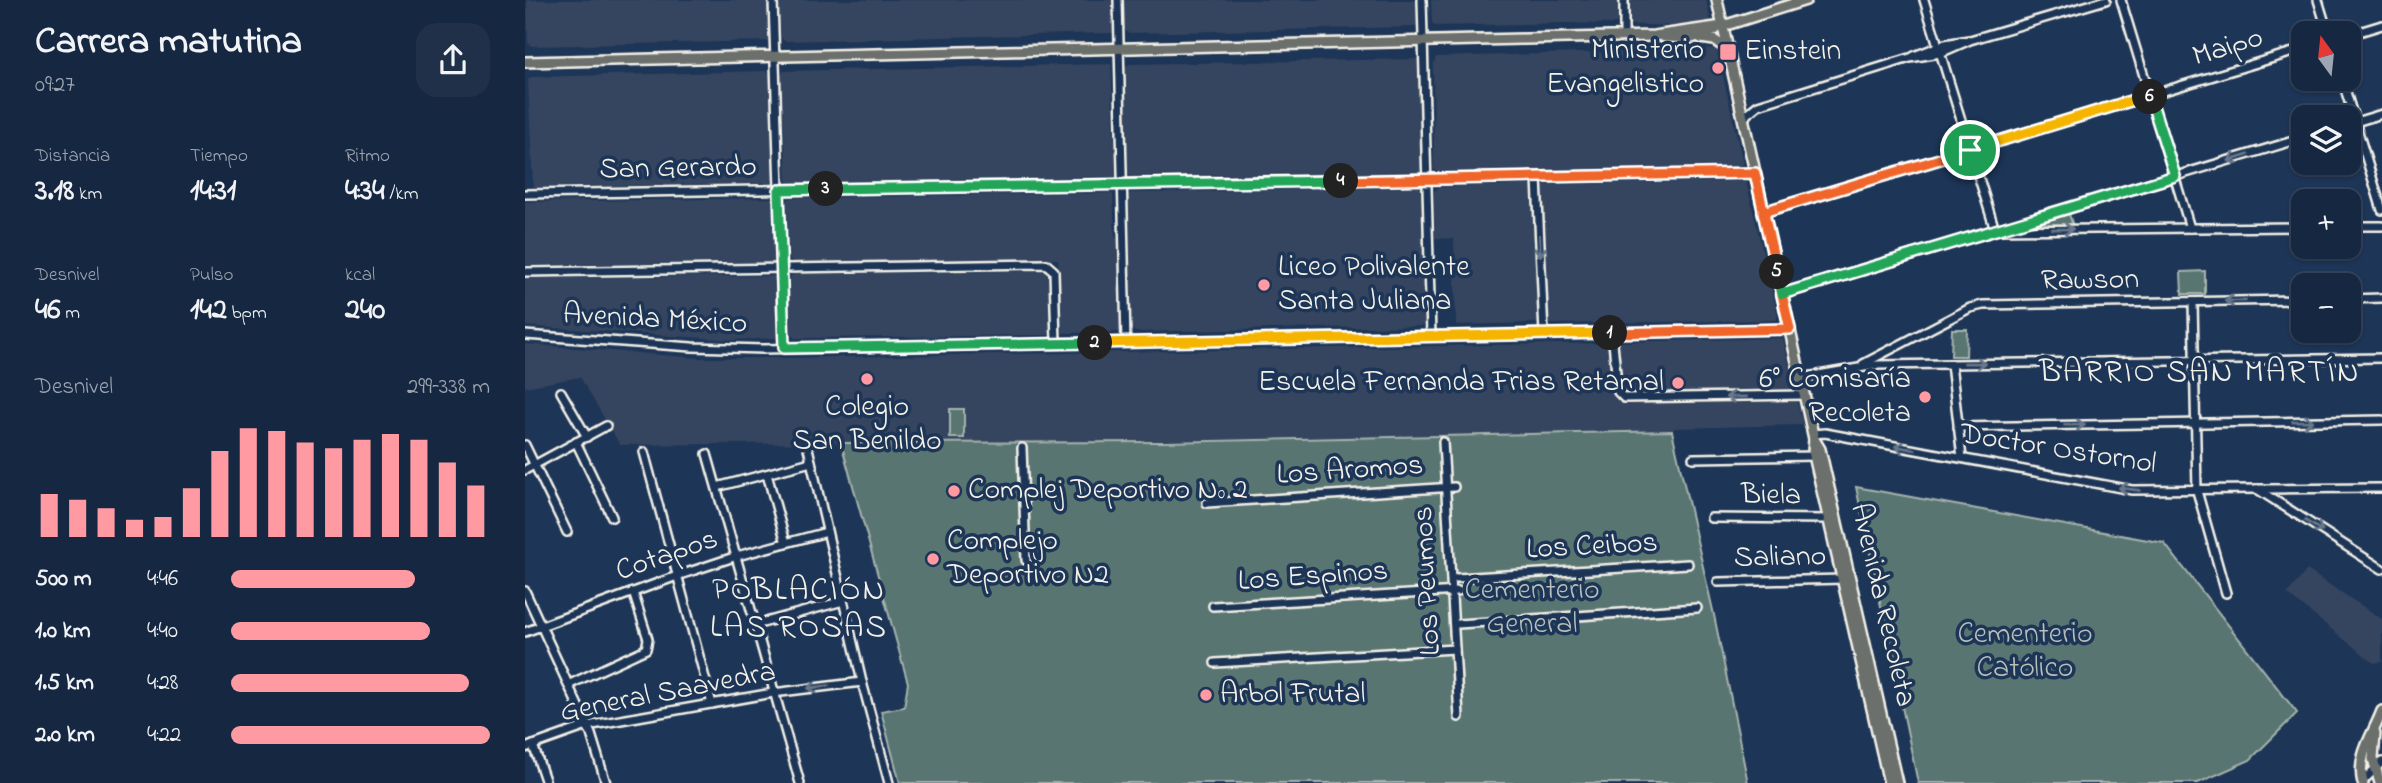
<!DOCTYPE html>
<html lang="es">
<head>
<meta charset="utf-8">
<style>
	:root { --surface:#162841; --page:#1f3048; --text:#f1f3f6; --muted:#9ea6b1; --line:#35445a; --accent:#ff9aa2 }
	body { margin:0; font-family:"Indie Flower",sans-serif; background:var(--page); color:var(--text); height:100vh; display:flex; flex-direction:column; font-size:26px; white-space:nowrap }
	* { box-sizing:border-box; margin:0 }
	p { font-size:23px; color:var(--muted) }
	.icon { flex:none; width:38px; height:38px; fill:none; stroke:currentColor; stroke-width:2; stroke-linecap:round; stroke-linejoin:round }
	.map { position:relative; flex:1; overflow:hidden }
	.drawer { display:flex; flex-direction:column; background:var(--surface); width:525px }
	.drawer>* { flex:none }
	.needle { width:46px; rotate:345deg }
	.buttons { position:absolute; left:1766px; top:21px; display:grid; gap:14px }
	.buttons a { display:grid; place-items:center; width:70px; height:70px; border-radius:14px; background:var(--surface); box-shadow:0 2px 5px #0004,0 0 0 2px var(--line); font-size:35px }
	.pin { position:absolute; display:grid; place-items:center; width:60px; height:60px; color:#fff; margin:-30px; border:4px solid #fff; border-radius:50%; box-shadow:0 2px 7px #0007 }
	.km { position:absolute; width:35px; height:35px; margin:-18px; border-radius:50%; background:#222; color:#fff; font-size:19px; line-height:35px; text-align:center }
	.round { display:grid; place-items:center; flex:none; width:74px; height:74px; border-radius:21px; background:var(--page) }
	.summary { display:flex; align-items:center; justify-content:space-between; height:119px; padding:0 35px }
	h1 { font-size:38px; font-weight:800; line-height:52px }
	.stats { display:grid; grid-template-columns:repeat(3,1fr); gap:10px; height:119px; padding:7px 35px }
	.stats div { display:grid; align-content:center }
	.stats b { font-size:30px; font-weight:800 }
	.stats small { font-size:19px; font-weight:400 }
	.stats p { font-size:19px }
	.chart { height:196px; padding:14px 35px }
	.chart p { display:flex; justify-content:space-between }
	.chart svg { width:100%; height:126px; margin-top:7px; stroke:var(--accent); stroke-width:6 }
	ul { padding:0 35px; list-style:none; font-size:23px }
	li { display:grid; grid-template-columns:112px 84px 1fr; align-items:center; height:52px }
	li i { height:18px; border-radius:9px; background:var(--accent) }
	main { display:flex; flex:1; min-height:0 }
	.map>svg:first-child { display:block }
	.built { fill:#34455f }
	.green { fill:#597572; stroke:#a6b3ad; stroke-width:2 }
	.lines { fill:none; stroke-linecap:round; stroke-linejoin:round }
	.minor-casing { stroke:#f4f1e8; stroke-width:12 }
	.major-casing { stroke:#f4f1e8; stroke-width:14 }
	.minor { stroke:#1d3557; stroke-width:7 }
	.major { stroke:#6c706d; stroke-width:9 }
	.oneway { stroke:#68778a }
	.split-1-casing { stroke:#fff; stroke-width:14 }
	.split-2-casing { stroke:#fff; stroke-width:14 }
	.split-3-casing { stroke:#fff; stroke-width:14 }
	.split-4-casing { stroke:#fff; stroke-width:14 }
	.split-5-casing { stroke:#fff; stroke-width:14 }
	.split-6-casing { stroke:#fff; stroke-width:14 }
	.split-7-casing { stroke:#fff; stroke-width:14 }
	.split-1 { stroke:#f0652b; stroke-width:9 }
	.split-2 { stroke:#f5b400; stroke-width:9 }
	.split-3 { stroke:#22a559; stroke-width:9 }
	.split-4 { stroke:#22a559; stroke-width:9 }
	.split-5 { stroke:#f0652b; stroke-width:9 }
	.split-6 { stroke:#22a559; stroke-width:9 }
	.split-7 { stroke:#f5b400; stroke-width:9 }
	.poi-dot { fill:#ff9aa2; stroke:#1d3557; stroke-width:2.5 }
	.labels { text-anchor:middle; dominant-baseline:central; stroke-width:7; stroke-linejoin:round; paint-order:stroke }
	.street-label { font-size:30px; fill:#f4f1e8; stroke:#1d3557 }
	.poi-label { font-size:30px; fill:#f4f1e8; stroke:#1d3557; text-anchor:start }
	.park-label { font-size:30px; fill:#b6bfb9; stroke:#1d3557 }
	.neighbourhood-label { font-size:32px; letter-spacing:2px; fill:#f4f1e8; stroke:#1d3557 }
</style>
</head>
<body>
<main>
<section class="drawer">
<div class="summary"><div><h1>Carrera matutina</h1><p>09:27</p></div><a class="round"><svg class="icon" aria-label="share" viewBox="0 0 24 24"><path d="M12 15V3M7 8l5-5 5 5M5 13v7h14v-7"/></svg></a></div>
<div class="stats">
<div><p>Distancia</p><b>3.18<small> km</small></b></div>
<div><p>Tiempo</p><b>14:31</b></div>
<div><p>Ritmo</p><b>4:34<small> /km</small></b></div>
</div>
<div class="stats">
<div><p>Desnivel</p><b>46<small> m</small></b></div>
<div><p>Pulso</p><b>142<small> bpm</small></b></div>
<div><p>kcal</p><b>240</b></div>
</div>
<div class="chart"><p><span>Desnivel</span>299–338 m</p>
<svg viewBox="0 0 160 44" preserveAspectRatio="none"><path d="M5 44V29M15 44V31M25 44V34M35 44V38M45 44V37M55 44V27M65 44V14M75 44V6M85 44V7M95 44V11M105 44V13M115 44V10M125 44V8M135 44V10M145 44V18M155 44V26"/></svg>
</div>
<ul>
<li><b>500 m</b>4:46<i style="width:71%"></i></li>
<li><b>1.0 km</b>4:40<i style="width:77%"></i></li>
<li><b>1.5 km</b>4:28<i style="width:92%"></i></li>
<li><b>2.0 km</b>4:22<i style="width:100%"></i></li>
</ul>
</section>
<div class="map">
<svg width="1857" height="783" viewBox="0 0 1857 783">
	<rect width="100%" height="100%" fill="#1d3557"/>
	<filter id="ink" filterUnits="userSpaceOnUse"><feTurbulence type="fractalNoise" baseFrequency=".0143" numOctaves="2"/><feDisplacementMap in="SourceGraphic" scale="14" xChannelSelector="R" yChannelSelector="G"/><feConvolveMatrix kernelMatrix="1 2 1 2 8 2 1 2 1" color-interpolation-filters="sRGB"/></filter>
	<g filter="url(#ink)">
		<g class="built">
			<polygon points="2,0 245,0 246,41 7,46 3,43"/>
			<polygon points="254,0 588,0 589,31 587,33 260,41 256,38"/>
			<polygon points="598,0 892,0 893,24 890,27 603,33 599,29"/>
			<polygon points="906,0 1181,0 1186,22 1159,26 1040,23 910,26 907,23"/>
			<polygon points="1192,49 1218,164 1215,166 913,172 909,169 908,66 911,57"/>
			<polygon points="893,59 896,170 893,173 607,177 603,174 599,68 604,64"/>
			<polygon points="586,64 591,177 265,183 262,181 256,75 259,71"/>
			<polygon points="242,71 247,75 249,179 244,183 8,187 3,80 6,77"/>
			<polygon points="1221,181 1253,316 1251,320 1025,324 1022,321 1015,188 1017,185"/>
			<polygon points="1008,185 1015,320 1012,323 931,325 929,239 910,238 909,191 914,187"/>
			<polygon points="896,187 898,190 901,322 897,326 610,332 606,328 603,196 605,193"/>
			<polygon points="586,193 588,194 590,237 594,238 596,330 594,332 538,333 533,259 267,262 264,259 262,201 264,198"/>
			<polygon points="249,198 251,201 253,262 0,265 0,202"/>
			<polygon points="522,271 526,330 523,335 293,338 269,338 266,334 264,278 269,274"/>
			<polygon points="253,276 255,278 256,336 254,338 208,340 0,326 0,278"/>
			<polygon points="1258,338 1269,387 1266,390 1102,393 1099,391 1094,345 1095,342"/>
			<polygon points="1082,343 1090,397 1095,402 1271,398 1278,425 1150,428 1147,431 460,444 305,443 95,445 55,377 0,387 0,344 175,358 256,358"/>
			<polygon points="1782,570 1857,619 1857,662 1849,663 1762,594"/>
		</g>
		<g class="green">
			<polygon points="1543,211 1548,226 1513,225 1513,221"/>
			<polygon points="1680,271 1680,294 1657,294 1656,272"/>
			<polygon points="1427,329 1442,329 1441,356 1426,356"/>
			<rect x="425" y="409" width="14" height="29"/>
			<polygon points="1147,431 1189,615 1223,783 375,783 356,711 379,707 383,683 316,443 638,442"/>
			<polygon points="1331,487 1639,543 1772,713 1725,760 1673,783 1393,783"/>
		</g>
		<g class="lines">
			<defs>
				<g id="minor">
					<polyline points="248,0 259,348"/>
					<polyline points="593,0 601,342"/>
					<polyline points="897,0 906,336"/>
					<polyline points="1399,0 1470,230 1778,227"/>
					<polyline points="1596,0 1665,228"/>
					<polyline points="1793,0 1803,33"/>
					<polyline points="1824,35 1857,25"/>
					<polyline points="1099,37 1099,0"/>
					<polyline points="1389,56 1420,44 1444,40"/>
					<polyline points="1817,79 1857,210"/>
					<polyline points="1218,121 1222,114 1233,105 1385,58 1415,53 1445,40 1581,0"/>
					<polyline points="1824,124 1857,114"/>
					<polyline points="1012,178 1019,334"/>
					<polyline points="0,194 1230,173"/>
					<polyline points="1238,212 1778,49"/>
					<polyline points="1824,226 1857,226"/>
					<polyline points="0,272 521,264 529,271 531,343"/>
					<polyline points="1257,294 1778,138"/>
					<polyline points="1824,299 1857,298"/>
					<polyline points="1668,302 1672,491 1701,593"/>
					<polyline points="1087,333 1093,392 1099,398 1279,395"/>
					<polyline points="0,335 167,347 238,349 1265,329"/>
					<polyline points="1338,364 1445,308 1458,305 1778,300"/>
					<polyline points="1426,364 1437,458"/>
					<polyline points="1276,378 1351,365 1857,358"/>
					<polyline points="36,392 62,437"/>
					<polyline points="1433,427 1857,420"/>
					<polyline points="1288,434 1300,433 1607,490 1857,488"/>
					<polyline points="51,442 87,517"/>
					<polyline points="918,442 934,717"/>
					<polyline points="0,445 42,532"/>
					<polyline points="283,448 337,682 364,783"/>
					<polyline points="497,448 501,560"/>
					<polyline points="119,452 187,704"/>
					<polyline points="182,454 275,783"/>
					<polyline points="1168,458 1290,456"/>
					<polyline points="0,470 81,426"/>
					<polyline points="242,474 261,543"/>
					<polyline points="192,487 286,462"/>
					<polyline points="1732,489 1857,569"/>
					<polyline points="682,503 929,487"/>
					<polyline points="1186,518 1305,519"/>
					<polyline points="932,578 1163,564"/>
					<polyline points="1193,582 1319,579"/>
					<polyline points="0,591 66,734 81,783"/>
					<polyline points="688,606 933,591"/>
					<polyline points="933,624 1172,608"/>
					<polyline points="230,625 318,601"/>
					<polyline points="0,632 152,576 212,556 302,532"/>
					<polyline points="690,663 930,649"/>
					<polyline points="43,685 121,649 123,639 108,592"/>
					<polyline points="8,745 21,783"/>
					<polyline points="0,748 62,726 248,693 337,682"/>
					<polyline points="1838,781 1857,762"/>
				</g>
				<g id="major">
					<polyline points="1192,0 1289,439 1288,451 1364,783"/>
					<polyline points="1139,37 1167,38 1190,30"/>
					<polyline points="1176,38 1189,40 1203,49"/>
					<polyline points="0,62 1129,36 1198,26 1281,0"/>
					<polyline points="1289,439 1295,449 1372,783"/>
					<polyline points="1850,734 1848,759 1855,783"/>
					<path d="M1838,783C1831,756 1848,735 1857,711"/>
				</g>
			</defs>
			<use href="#minor" class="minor-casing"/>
			<use href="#major" class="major-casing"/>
			<use href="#minor" class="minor"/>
			<use href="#major" class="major"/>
		</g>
		<defs><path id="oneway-shaft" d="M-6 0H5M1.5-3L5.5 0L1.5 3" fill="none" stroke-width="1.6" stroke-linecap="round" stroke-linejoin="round" transform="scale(1.75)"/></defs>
		<g class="oneway">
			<use href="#oneway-shaft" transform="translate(1713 158) rotate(163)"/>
			<use href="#oneway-shaft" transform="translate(1538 229) rotate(-1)"/>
			<use href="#oneway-shaft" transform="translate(1015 246) rotate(88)"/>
			<use href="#oneway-shaft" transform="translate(1710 301) rotate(179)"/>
			<use href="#oneway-shaft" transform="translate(1450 363) rotate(-1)"/>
			<use href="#oneway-shaft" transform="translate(1211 397) rotate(179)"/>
			<use href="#oneway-shaft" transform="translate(1778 421) rotate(-1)"/>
			<use href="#oneway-shaft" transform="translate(1550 425) rotate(-1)"/>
			<use href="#oneway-shaft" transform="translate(1380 448) rotate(-170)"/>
			<use href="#oneway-shaft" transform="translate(1604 489) rotate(-172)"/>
			<use href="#oneway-shaft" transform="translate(1789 526) rotate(32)"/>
			<use href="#oneway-shaft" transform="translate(293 687) rotate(173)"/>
		</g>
	</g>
	<g class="lines" filter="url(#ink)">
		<defs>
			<polyline id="split-1" points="1085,333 1265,329 1238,212 1445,150"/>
			<polyline id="split-2" points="570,343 1085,333"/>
			<polyline id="split-3" points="301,189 254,190 259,348 570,343"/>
			<polyline id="split-4" points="301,189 816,181"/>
			<polyline id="split-5" points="816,181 1230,173 1252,272"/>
			<polyline id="split-6" points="1252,272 1257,294 1650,176 1625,97"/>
			<polyline id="split-7" points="1445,150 1625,95 1625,97"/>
		</defs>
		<use href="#split-1" class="split-1-casing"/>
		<use href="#split-2" class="split-2-casing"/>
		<use href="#split-3" class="split-3-casing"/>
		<use href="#split-4" class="split-4-casing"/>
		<use href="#split-5" class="split-5-casing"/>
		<use href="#split-6" class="split-6-casing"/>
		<use href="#split-7" class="split-7-casing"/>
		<use href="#split-1" class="split-1"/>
		<use href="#split-2" class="split-2"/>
		<use href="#split-3" class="split-3"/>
		<use href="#split-4" class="split-4"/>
		<use href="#split-5" class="split-5"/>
		<use href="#split-6" class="split-6"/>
		<use href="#split-7" class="split-7"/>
	</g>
	<g class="poi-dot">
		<rect x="1194" y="43" width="18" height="18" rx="3.5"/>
		<circle cx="1193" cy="68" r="7"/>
		<circle cx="739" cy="285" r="7"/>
		<circle cx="342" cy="379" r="7"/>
		<circle cx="1153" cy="383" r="7"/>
		<circle cx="1400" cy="397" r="7"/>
		<circle cx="429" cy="491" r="7"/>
		<circle cx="408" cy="559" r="7"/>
		<circle cx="681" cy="695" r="7"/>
	</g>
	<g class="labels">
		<g class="street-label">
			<text transform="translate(1703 48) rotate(-17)">Maipo</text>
			<text transform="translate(153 169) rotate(-1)">San Gerardo</text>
			<text transform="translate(1565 281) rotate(-1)">Rawson</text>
			<text transform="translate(130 320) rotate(3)">Avenida México</text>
			<text transform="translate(1533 450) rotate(9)">Doctor Ostornol</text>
			<text transform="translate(825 471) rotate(-4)">Los Aromos</text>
			<text transform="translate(1246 496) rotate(1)">Biela</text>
			<text transform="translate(1067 547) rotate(-3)">Los Ceibos</text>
			<text transform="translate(142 556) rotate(-19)">Cotapos</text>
			<text transform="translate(1255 558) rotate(-1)">Saliano</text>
			<text transform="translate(788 577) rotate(-4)">Los Espinos</text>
			<text transform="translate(903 581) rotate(-93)">Los Peumos</text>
			<text transform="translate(1357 605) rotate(77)">Avenida Recoleta</text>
			<text transform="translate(143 693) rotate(-11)">General Saavedra</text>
		</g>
		<g class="poi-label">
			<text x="1179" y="51" text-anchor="end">Ministerio<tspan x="1179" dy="34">Evangelistico</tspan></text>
			<text x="1219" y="52">Einstein</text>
			<text x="753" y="268">Liceo Polivalente<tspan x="753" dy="34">Santa Juliana</tspan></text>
			<text x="1386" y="380" text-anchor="end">6° Comisaría<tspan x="1386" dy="34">Recoleta</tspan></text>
			<text x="1139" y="383" text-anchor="end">Escuela Fernanda Frias Retamal</text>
			<text x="342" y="408" text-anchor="middle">Colegio<tspan x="342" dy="34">San Benildo</tspan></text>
			<text x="443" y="491">Complej Deportivo Nº 2</text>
			<text x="422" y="542">Complejo<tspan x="422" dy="34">Deportivo N2</tspan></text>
			<text x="695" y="695">Arbol Frutal</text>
		</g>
		<g class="park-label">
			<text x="1007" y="591">Cementerio<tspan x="1007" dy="34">General</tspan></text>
			<text x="1500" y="635">Cementerio<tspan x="1500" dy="34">Católico</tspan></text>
		</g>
		<g class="neighbourhood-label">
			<text x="1675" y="373">BARRIO SAN MARTÍN</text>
			<text x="274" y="591">POBLACIÓN<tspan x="274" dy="37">LAS ROSAS</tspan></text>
		</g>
	</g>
</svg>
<div class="buttons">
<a><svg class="needle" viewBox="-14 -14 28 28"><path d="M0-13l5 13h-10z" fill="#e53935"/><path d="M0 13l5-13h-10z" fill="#9ea6b1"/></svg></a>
<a><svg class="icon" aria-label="layers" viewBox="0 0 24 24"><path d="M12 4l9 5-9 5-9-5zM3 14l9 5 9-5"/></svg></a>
<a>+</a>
<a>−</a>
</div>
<div class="pin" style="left:1445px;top:150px;background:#1e9e55"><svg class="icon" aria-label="arrive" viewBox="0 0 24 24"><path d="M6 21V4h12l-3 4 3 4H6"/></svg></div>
<b class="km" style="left:1085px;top:333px">1</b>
<b class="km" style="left:570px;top:343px">2</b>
<b class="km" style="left:301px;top:189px">3</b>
<b class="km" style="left:816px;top:181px">4</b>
<b class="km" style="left:1252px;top:272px">5</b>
<b class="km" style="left:1625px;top:97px">6</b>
</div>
</main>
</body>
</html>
